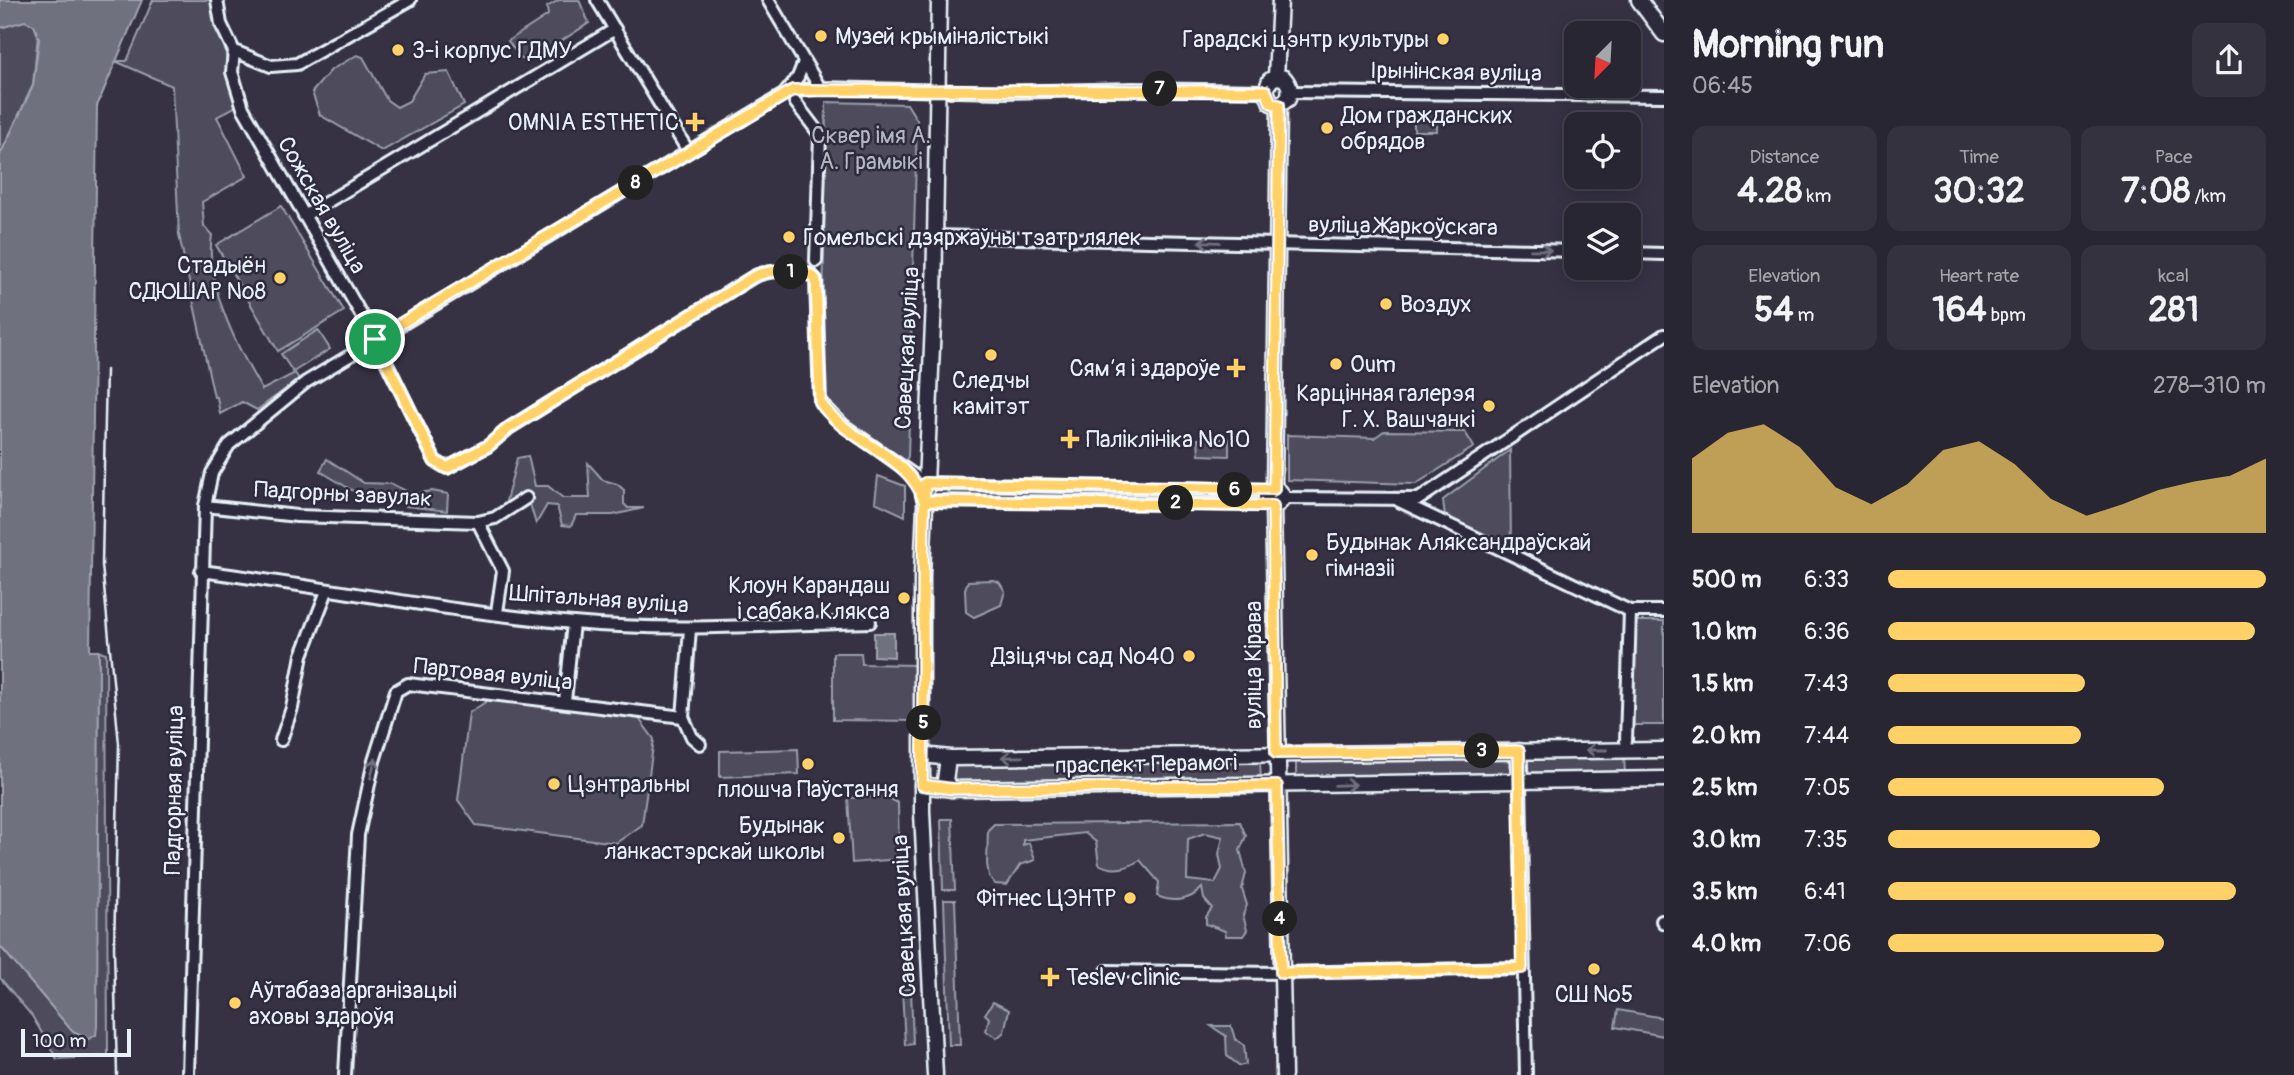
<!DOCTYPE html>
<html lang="en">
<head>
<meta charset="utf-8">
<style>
	:root { --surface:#282633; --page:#34323f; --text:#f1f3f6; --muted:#a5a5ac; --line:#44434e; --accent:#ffd166 }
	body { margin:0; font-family:Pangolin,sans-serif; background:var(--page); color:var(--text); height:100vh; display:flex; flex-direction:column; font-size:26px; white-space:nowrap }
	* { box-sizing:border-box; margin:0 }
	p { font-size:23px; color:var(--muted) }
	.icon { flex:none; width:38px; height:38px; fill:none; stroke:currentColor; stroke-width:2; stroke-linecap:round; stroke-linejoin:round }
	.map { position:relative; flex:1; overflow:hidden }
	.drawer { display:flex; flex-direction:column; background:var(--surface); width:630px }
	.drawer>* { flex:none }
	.needle { width:46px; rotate:204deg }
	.controls { position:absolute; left:1564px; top:21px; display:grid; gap:14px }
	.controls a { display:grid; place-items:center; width:77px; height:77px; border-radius:14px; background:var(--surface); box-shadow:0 4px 18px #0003,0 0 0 2px var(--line); font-size:35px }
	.scale { position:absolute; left:21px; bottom:18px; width:110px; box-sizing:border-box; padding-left:7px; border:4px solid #e8f1f8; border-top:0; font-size:19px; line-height:24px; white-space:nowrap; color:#e8f1f8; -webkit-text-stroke:5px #2f2a3d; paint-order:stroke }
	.pin { position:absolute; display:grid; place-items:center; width:60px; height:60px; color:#fff; margin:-30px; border:4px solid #fff; border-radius:50%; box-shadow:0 2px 7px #0007 }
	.km { position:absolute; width:35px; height:35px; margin:-18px; border-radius:50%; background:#222; color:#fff; font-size:19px; line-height:35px; text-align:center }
	.round { display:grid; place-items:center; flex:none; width:74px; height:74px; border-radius:14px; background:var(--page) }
	.overview { display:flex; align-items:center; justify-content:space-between; height:119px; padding:0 28px }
	h1 { font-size:38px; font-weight:700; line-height:52px }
	.stats { display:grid; grid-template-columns:repeat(3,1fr); gap:10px; height:119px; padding:7px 28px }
	.stats div { display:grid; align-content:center; border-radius:14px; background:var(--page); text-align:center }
	.stats b { font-size:35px; font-weight:700 }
	.stats small { font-size:19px; font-weight:400 }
	.stats p { font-size:19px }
	.chart { height:196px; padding:14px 28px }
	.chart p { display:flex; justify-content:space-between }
	.chart svg { width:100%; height:126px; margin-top:7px; fill:var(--accent); opacity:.7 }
	ul { padding:0 28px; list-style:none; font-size:23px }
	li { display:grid; grid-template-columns:112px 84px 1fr; align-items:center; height:52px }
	li i { height:18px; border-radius:9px; background:var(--accent) }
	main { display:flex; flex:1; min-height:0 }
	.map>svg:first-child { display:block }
	.green { fill:#4d4b5c; stroke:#9a9eaa; stroke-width:2; fill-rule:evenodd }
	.water { fill:#70717f; stroke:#a0a4af; stroke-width:2 }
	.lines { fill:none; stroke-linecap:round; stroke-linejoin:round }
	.minor-casing { stroke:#e8f1f8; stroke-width:16 }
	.major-casing { stroke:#e8f1f8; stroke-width:19 }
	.minor { stroke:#2f2a3d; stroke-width:10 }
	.major { stroke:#2f2a3d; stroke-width:14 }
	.rail { stroke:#e8f1f8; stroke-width:2.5 }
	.oneway { stroke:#70707e }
	.route-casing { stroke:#fff; stroke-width:14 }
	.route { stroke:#ffd166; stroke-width:9 }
	.poi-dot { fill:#ffd166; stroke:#2f2a3d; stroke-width:2.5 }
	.labels { text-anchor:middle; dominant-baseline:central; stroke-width:5; stroke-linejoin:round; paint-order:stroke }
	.poi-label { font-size:23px; fill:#e8f1f8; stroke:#2f2a3d; text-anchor:start }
	.street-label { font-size:23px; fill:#e8f1f8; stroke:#2f2a3d }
	.park-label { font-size:23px; fill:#b2b7c1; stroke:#2f2a3d }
</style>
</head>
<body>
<main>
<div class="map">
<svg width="1664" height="1075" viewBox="0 0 1664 1075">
	<rect width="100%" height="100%" fill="#363244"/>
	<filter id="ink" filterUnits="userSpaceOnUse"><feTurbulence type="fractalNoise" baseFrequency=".0143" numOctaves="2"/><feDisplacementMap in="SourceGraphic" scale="14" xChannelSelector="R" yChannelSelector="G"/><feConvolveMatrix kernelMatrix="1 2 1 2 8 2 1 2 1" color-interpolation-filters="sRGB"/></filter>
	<g filter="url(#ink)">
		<g class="green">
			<path d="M153,0H225L222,8L212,4C212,19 219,28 223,41C229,63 228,85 236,106L217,117L247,176L202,202L204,226L212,235C204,283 238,349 262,390L295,373L299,379L257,410L242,402L220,414L217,397H214L179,235L172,86L115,61H127Z"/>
			<polygon points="559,0 579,0 589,23 533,59 521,59 508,41 548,15 547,7"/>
			<polygon points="25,20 34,25 38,34 33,85 0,155 0,28"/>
			<polygon points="357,55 363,57 387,100 397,107 409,101 425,74 449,72 464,105 382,151 320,115 312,92 331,70"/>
			<polygon points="826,102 907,104 917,120 908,456 904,465 829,406 822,397"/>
			<rect x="1414" y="111" width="23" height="20"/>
			<polygon points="281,206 344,311 278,351 216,245"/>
			<polygon points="318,330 330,349 293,372 281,354"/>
			<polygon points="1384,431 1465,432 1474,447 1416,484 1287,480 1287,435 1374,438"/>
			<polygon points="1198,439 1229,439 1229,456 1199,455"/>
			<polygon points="1510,450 1511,550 1445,517 1443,500"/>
			<polygon points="528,456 535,486 548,486 563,498 590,498 588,463 603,480 617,484 624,490 624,504 628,508 644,508 613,515 576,515 571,526 562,525 557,506 547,505 536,524 530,504 519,511 506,501 517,458"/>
			<polygon points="327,459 364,483 392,484 412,494 432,491 448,494 447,511 406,506 393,496 360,495 320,471"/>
			<polygon points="878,476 905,486 905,516 875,502"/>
			<polygon points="948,491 1255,492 1255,500 948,498"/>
			<polygon points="993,580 999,582 1005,591 1001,605 974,617 966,612 965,589 968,581"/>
			<rect x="1631" y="621" width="33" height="104"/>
			<polygon points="99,651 106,653 108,1056 57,1059 32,1016 0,978 0,946 73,1032 85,1039 96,1035"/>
			<polygon points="833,653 861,653 862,664 916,665 916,721 833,720"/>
			<polygon points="493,697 637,716 654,739 642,825 616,843 476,825 458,800 469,713"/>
			<polygon points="798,749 799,774 720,777 720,751"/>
			<polygon points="1510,756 1510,776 1296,780 1296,759"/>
			<polygon points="1624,756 1625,774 1526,775 1525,757"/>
			<polygon points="1260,761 1261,782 954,784 953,765"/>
			<polygon points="885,796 898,803 899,859 852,863 848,798"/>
			<polygon points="941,819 952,819 955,890 943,890"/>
			<path d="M1240,822L1246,836L1240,850L1246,873L1242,889L1247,905L1243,915L1247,930L1243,936H1226L1225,931L1206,924V917L1212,908L1204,899L1202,888C1190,901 1173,903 1157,896L1159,882L1140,860C1128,868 1113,872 1099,864L1096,842L1085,833L1023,840V845L1029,843L1035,860L1020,865L1007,885L995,884L989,876L987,864L988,830L994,824ZM1205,833L1223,837L1219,854L1222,869L1215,883L1187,880L1188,839Z"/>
			<polygon points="944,900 955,900 960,1045 949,1045"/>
			<polygon points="902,989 911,989 913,1044 905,1045"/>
			<polygon points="993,1002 1009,1010 1004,1032 997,1038 986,1031 989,1018 985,1014"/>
			<polygon points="1618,1010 1664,1018 1664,1036 1615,1027"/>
			<polygon points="1211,1026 1231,1026 1235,1039 1244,1045 1246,1064 1240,1066 1227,1056 1226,1036"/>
		</g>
		<g class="water">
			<polygon points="0,0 142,0 97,106 90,651 99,651 97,1026 96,1035 89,1039 73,1032 0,946 0,155 33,86 39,39 34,25 25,21 0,28"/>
			<polygon points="874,633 894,633 894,657 874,656"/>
		</g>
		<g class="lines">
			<defs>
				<g id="minor">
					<path d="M217,0L221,24L234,51L232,72L243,108L375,339L435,461L447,468L488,446L509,428L753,277C768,270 806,266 816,280L820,402L843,425L925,483L1270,490"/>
					<polyline points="597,0 688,151"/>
					<polyline points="768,0 820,88"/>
					<polyline points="234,51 271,66 297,64 410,0"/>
					<polyline points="786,92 798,77 804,62"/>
					<polyline points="1290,92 1664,96"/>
					<polyline points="795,102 820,135 816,261"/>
					<polyline points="304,216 615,29"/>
					<polyline points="934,236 1577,251"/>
					<polyline points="1629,253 1664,254"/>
					<polyline points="922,496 924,501 1270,505"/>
					<polyline points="1282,498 1419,499 1664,335"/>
					<polyline points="1399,501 1630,611 1664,611"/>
					<polyline points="205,506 297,516 478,522 495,518 526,498"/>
					<polyline points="478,522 503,571 497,612"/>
					<path d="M201,571C325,587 449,612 573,623C672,632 771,625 870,622"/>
					<polyline points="565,701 573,623"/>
					<polyline points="683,717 690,629"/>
					<polyline points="683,717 692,737 700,744"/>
					<polyline points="281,740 292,708 302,655 327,591"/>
					<polyline points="1626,741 1630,611"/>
					<polyline points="1520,781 1526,1075"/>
					<polyline points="1662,921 1664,923"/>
					<polyline points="1107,971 1281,973 1522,968"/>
					<polyline points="188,1075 205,506 212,473 229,445 306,382 788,92 820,88 1003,92 1133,89 1266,91"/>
					<polyline points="345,1075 358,835 374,761 396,691 408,684 683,717"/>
				</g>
				<g id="major">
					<polyline points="1639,0 1664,34"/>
					<polyline points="1276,77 1280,0"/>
					<path d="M1276,77L1284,78C1290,85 1291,90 1288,99L1279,105"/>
					<polyline points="1276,77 1270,80 1266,91 1271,103 1279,105"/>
					<circle cx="1274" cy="497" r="8"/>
					<polyline points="1274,489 1279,105"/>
					<polyline points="1273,506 1284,1075"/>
					<polyline points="1519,751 1520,781"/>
					<polyline points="923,755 950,758 1664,750"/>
					<polyline points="948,758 945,781 952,789"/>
					<polyline points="922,785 952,789 1664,779"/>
					<polyline points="935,1075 922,812 922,575 934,301 939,0"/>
				</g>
			</defs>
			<use href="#minor" class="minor-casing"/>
			<use href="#major" class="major-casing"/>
			<use href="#minor" class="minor"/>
			<use href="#major" class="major"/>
			<polyline class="rail" points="106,370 102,565 119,744 114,947 117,1075"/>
		</g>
		<defs><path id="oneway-shaft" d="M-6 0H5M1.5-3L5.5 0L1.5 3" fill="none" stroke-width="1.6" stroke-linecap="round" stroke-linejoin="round" transform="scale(1.75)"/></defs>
		<g class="oneway">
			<use href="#oneway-shaft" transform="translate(1209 242) rotate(-178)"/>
			<use href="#oneway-shaft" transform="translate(1541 250) rotate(1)"/>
			<use href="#oneway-shaft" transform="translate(1596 750) rotate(180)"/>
			<use href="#oneway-shaft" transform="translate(1012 757) rotate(179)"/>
			<use href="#oneway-shaft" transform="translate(373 768) rotate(-77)"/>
			<use href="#oneway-shaft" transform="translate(1345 785) rotate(-2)"/>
		</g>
	</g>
	<g class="lines" filter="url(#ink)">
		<defs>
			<path id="route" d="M375,339L435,461L447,468L488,446L509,428L753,277C767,270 806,266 816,280L820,402C847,443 909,453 924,501L1273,506L1276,753L1519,751L1522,968L1281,973L1277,786L952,789L922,785C925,684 921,584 925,483L1274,489L1279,105L1271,103L1266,91L793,90L375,339"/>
		</defs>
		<use href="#route" class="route-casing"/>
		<use href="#route" class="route"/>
	</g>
	<g class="poi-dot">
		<circle cx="821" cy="36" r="7"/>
		<circle cx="1443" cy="39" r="7"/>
		<circle cx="398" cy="50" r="7"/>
		<path d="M691.5 111.5h7v7h7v7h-7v7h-7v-7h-7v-7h7z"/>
		<circle cx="1327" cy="128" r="7"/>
		<circle cx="789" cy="237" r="7"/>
		<circle cx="280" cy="278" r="7"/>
		<circle cx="1386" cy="304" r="7"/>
		<circle cx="991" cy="355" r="7"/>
		<circle cx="1336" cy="364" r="7"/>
		<path d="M1232.5 357.5h7v7h7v7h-7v7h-7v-7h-7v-7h7z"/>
		<circle cx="1489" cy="406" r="7"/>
		<path d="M1066.5 428.5h7v7h7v7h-7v7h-7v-7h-7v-7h7z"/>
		<circle cx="1312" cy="555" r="7"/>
		<circle cx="904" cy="598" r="7"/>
		<circle cx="1189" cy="656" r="7"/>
		<circle cx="808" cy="764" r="7"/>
		<circle cx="554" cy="784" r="7"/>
		<circle cx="839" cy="838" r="7"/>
		<circle cx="1130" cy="898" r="7"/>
		<circle cx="1594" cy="969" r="7"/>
		<path d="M1046.5 966.5h7v7h7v7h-7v7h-7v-7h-7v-7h7z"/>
		<circle cx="235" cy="1003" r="7"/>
	</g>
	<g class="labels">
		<g class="poi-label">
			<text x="835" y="36">Музей крыміналістыкі</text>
			<text x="1429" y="39" text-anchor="end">Гарадскі цэнтр культуры</text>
			<text x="412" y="50">3-і корпус ГДМУ</text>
			<text x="1341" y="115">Дом гражданских<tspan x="1341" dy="26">обрядов</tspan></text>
			<text x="679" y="122" text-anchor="end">OMNIA ESTHETIC</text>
			<text x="803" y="237">Гомельскі дзяржаўны тэатр лялек</text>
			<text x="266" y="265" text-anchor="end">Стадыён<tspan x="266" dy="26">СДЮШАР №8</tspan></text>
			<text x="1400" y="304">Воздух</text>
			<text x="1350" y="364">Oum</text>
			<text x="1220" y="368" text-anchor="end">Сямʼя і здароўе</text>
			<text x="991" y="380" text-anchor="middle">Следчы<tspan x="991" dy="26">камітэт</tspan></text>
			<text x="1475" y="393" text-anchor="end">Карцінная галерэя<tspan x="1475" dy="26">Г. Х. Вашчанкі</tspan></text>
			<text x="1086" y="439">Паліклініка №10</text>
			<text x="1326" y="542">Будынак Аляксандраўскай<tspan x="1326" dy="26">гімназіі</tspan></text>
			<text x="890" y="585" text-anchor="end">Клоун Карандаш<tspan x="890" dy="26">і сабака Клякса</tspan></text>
			<text x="1175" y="656" text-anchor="end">Дзіцячы сад №40</text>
			<text x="568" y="784">Цэнтральны</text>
			<text x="808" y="789" text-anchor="middle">плошча Паўстання</text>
			<text x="825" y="825" text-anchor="end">Будынак<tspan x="825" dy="26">ланкастэрскай школы</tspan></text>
			<text x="1116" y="898" text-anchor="end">Фітнес ЦЭНТР</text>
			<text x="1066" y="977">Teslev clinic</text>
			<text x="249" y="990">Аўтабаза арганізацыі<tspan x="249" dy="26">аховы здароўя</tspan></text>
			<text x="1594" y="994" text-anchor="middle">СШ №5</text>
		</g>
		<g class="street-label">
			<text transform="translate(1456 72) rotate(1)">Ірынінская вуліца</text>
			<text transform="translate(322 205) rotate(60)">Сожская вуліца</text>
			<text transform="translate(1403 226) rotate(1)">вуліца Жаркоўскага</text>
			<text transform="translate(907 348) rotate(-87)">Савецкая вуліца</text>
			<text transform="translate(343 494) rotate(3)">Падгорны завулак</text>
			<text transform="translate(599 599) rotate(4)">Шпітальная вуліца</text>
			<text transform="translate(1253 665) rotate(-90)">вуліца Кірава</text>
			<text transform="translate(493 674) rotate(6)">Партовая вуліца</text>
			<text transform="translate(1146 764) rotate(-1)">праспект Перамогі</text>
			<text transform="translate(174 790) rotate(-89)">Падгорная вуліца</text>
			<text transform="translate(904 916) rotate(-93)">Савецкая вуліца</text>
		</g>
		<g class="park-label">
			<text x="871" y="135">Сквер імя А.<tspan x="871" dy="26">А. Грамыкі</tspan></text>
		</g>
	</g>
</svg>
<div class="controls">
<a><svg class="needle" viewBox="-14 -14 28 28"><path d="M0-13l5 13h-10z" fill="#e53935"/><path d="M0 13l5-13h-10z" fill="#a5a5ac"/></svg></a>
<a><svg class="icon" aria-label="locate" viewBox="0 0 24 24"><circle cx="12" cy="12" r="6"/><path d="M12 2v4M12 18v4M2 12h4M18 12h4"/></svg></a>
<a><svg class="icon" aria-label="layers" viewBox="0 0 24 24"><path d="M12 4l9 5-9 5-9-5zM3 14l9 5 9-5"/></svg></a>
</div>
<div class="scale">100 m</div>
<div class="pin" style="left:375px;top:339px;background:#1e9e55"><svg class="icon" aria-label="arrive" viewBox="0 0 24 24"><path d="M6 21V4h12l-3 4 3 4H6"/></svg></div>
<b class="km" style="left:791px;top:272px">1</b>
<b class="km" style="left:1176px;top:503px">2</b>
<b class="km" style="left:1482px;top:751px">3</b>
<b class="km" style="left:1280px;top:919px">4</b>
<b class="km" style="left:924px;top:723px">5</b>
<b class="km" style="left:1235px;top:490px">6</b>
<b class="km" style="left:1160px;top:89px">7</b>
<b class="km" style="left:636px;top:183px">8</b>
</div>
<section class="drawer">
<div class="overview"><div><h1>Morning run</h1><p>06:45</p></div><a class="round"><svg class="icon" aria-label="share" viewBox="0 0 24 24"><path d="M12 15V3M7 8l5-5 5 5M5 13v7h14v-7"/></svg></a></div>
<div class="stats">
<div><p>Distance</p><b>4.28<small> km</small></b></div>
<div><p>Time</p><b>30:32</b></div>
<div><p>Pace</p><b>7:08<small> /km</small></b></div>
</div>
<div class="stats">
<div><p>Elevation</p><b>54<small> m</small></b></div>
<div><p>Heart rate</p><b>164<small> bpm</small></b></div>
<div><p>kcal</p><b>281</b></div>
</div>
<div class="chart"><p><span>Elevation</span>278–310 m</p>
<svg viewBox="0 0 160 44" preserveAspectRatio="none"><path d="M0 44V18L10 9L20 6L30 14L40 28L50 34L60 27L70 15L80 12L90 20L100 32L110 38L120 34L130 29L140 26L150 24L160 18V44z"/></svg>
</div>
<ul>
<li><b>500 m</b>6:33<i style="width:100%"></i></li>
<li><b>1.0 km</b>6:36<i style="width:97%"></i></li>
<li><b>1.5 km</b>7:43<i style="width:52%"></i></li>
<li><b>2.0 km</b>7:44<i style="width:51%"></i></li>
<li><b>2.5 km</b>7:05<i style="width:73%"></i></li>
<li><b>3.0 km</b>7:35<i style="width:56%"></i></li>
<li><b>3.5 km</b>6:41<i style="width:92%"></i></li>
<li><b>4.0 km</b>7:06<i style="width:73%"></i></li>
</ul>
</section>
</main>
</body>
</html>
